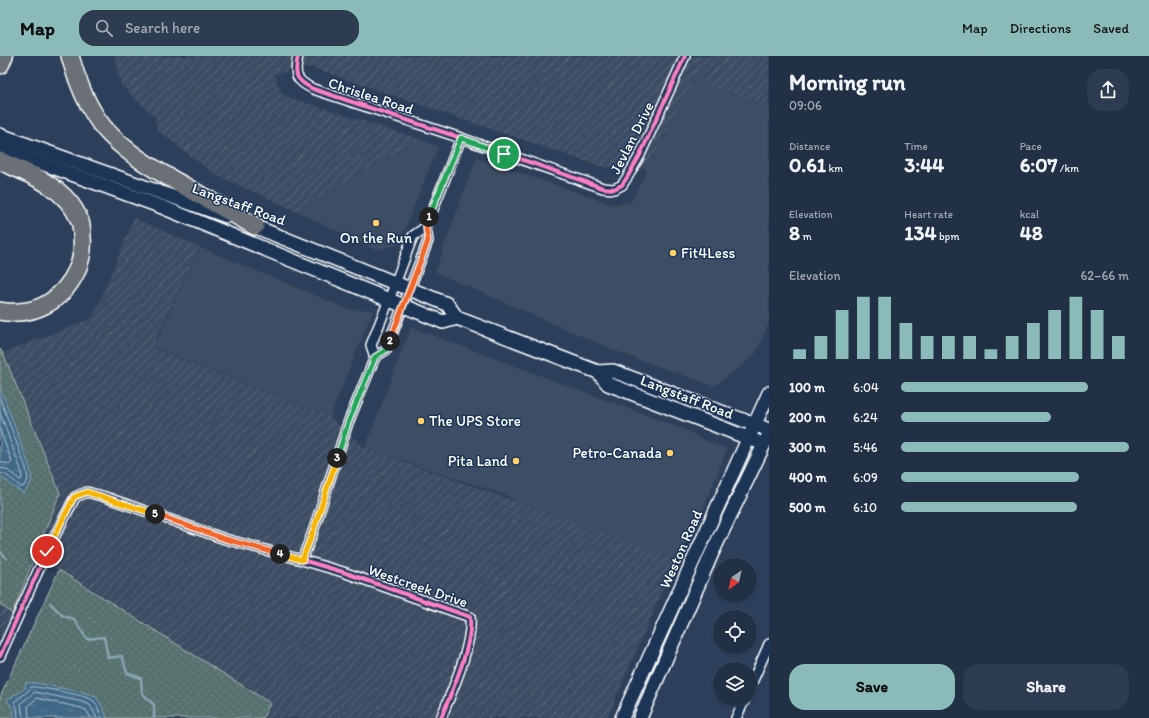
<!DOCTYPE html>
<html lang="en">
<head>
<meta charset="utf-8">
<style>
	:root { --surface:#213045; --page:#2d3c50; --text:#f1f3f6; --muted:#a2a9b3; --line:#3e4b5e; --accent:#8bbbb9 }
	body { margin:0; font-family:Itim,sans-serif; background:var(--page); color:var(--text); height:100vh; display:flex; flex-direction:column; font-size:15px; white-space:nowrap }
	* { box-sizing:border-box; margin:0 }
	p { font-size:13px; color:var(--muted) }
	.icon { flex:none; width:22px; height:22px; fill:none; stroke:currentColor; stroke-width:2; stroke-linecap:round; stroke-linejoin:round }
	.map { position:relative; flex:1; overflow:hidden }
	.drawer { display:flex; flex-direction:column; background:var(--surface); width:380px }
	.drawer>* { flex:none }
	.needle { width:26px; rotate:214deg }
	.controls { position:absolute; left:713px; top:502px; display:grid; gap:8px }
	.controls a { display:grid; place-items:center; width:44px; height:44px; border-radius:50%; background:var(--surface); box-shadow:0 1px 3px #0004,0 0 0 1px var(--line); font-size:20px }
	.pin { position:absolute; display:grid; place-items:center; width:34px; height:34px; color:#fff; margin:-17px; border:2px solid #fff; border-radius:50%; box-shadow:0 1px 4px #0007 }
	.km { position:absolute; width:20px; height:20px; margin:-10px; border-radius:50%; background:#222; color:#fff; font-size:11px; line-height:20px; text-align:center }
	.round { display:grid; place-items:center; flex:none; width:42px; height:42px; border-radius:16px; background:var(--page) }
	.overview { display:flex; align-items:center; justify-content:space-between; height:68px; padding:0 20px }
	h1 { font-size:22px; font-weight:700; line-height:30px }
	.stats { display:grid; grid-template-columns:repeat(3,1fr); gap:6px; height:68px; padding:4px 20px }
	.stats div { display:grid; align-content:center }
	.stats b { font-size:20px; font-weight:700 }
	.stats small { font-size:11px; font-weight:400 }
	.stats p { font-size:11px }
	.chart { height:112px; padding:8px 20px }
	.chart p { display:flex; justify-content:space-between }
	.chart svg { width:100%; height:72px; margin-top:4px; stroke:var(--accent); stroke-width:6 }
	.cta { display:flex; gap:8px; margin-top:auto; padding:8px 20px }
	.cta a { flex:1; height:46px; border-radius:16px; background:var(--accent); color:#111; font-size:16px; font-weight:700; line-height:46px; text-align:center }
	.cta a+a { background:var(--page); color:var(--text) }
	ul { padding:0 20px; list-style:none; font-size:13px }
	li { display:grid; grid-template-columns:64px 48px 1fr; align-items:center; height:30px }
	li i { height:10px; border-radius:5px; background:var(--accent) }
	header { display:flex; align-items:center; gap:24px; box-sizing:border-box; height:56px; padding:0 20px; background:var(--accent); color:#111 }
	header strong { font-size:19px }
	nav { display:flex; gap:22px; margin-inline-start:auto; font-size:14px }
	.search { width:280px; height:36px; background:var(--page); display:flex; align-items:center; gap:10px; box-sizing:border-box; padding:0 14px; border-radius:16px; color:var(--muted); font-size:15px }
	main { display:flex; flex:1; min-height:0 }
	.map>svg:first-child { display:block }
	.built { fill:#3e4d63 }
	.industrial { fill:url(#industrial-furrows) }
	.grass { fill:url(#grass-dots); stroke:#abb8b6 }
	.water { fill:url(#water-ripples); stroke:#8ca5b7 }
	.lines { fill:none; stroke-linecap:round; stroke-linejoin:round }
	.shore { stroke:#b3c3cf; stroke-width:1 }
	.stream { stroke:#8ca5b7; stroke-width:2.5 }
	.minor-casing { stroke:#fff; stroke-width:12 }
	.secondary-casing { stroke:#fff; stroke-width:16 }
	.motorway-casing { stroke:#fff; stroke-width:20 }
	.minor { stroke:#1d3557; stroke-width:9 }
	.secondary { stroke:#1d3557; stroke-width:13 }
	.motorway { stroke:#6a7074; stroke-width:17 }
	.cycleway-casing { stroke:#1d3557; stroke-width:6 }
	.cycleway { stroke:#ff80c0; stroke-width:4 }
	.split-1-casing { stroke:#fff; stroke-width:8 }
	.split-2-casing { stroke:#fff; stroke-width:8 }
	.split-3-casing { stroke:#fff; stroke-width:8 }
	.split-4-casing { stroke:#fff; stroke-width:8 }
	.split-5-casing { stroke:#fff; stroke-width:8 }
	.split-6-casing { stroke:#fff; stroke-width:8 }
	.split-1 { stroke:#22a559; stroke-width:5 }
	.split-2 { stroke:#f0652b; stroke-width:5 }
	.split-3 { stroke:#22a559; stroke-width:5 }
	.split-4 { stroke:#f5b400; stroke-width:5 }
	.split-5 { stroke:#f0652b; stroke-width:5 }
	.split-6 { stroke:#f5b400; stroke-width:5 }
	.poi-dot { fill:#ffd166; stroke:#1d3557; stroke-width:1.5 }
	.labels { text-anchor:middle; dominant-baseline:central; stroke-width:3; stroke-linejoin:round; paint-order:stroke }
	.street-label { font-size:15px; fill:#fff; stroke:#1d3557 }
	.poi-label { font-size:15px; fill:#fff; stroke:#1d3557; text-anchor:start }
</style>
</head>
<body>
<header>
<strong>Map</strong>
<div class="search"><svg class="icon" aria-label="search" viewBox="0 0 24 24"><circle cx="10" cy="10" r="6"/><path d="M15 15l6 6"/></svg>Search here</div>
<nav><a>Map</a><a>Directions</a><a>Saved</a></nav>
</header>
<main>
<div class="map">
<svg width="769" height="662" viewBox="0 0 769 662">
	<defs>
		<pattern id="industrial-furrows" width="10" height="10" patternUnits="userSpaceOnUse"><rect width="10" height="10" fill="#3e4d63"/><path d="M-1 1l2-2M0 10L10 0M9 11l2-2" fill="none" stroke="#5b687a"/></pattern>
		<pattern id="grass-dots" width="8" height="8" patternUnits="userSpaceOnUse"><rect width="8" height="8" fill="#57716e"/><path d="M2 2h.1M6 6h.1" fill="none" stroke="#708684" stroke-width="1.8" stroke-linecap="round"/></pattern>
		<pattern id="water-ripples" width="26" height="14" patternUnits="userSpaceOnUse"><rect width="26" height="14" fill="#406987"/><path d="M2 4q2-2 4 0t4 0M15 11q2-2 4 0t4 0" fill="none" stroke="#5d8099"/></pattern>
	</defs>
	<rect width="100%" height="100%" fill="#2c405c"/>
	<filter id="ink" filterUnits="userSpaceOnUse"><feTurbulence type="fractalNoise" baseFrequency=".025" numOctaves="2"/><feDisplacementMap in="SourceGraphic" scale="8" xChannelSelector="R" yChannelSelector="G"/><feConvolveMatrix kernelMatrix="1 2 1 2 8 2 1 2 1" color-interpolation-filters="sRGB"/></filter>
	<g filter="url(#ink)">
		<g class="built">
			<polygon points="693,24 769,50 769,267 754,300 714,330 623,298 435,216 476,102 614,149 631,146"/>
			<polygon points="419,83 438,91 398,189 376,194 296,155"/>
			<polygon points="199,191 348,253 373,254 330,361 152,291 159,280"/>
			<polygon points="411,271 688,375 699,382 727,393 698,467 676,503 522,450 508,440 365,392"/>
		</g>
		<g class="industrial">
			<polygon points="114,0 769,0 769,50 693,24 648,113 602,111 310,11 274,18 282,39 419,83 296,155 214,118 157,74 155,61 121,29"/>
			<polygon points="134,162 199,191 152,292 330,361 365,392 676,503 607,662 263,662 270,647 36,500 60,436 3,297 93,262"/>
			<polygon points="0,548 12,558 0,584"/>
		</g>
		<g class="grass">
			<polygon points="0,293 3,297 60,437 12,558 0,548"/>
			<polygon points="59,514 270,647 263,662 0,662 0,641"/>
		</g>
		<g class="water">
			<polygon points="0,331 30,412 32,425 24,437 12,430 0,420"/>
			<path d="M25,627H36L86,637L96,641L102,650L107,662H14L13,653L7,644L9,641L12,642L13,639C19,638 21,634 26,632Z"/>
		</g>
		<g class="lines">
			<g class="shore">
				<path d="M0,342L26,412L28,424L24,430L22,431C15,427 8,418 0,417"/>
				<polyline points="0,357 21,414 22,423 20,424 6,413 0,412"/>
				<polyline points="0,374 12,406 10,408 0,406"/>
				<path d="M18,662L17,652L14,646L28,635L31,631H36C47,633 87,639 94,645C98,650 100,657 102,662"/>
				<polyline points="23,662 21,647 35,636 83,646 90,649 97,662"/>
				<polyline points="29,662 28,650 37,642 81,652 86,654 91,662"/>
			</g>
			<g class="stream">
				<polyline points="0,495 7,503"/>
				<polyline points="50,547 63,560 74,563 87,583 104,581 108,602 122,600 127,617 141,622 142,637 154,649 154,662"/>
			</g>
			<defs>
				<g id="minor">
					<path d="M298,0C294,19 295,24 313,33L461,82L603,132L614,133L622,129L628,120L640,99L685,0"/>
					<polyline points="375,301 371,289 389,244 413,180 426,171"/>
					<polyline points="302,504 313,476 348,367 375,301 386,294 428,185 426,171 461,82"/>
					<path d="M0,600L47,495L73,445L75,441L87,436L105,441L225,483L302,504L343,516L470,561C473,589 452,635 441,662"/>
					<polyline points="750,631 769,588"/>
					<polyline points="736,662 745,643"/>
				</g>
				<g id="secondary">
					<polyline points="0,79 226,160"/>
					<polyline points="0,92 162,151 443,266 457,262"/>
					<polyline points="246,167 447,248 457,262 598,316 613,315 769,374"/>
					<polyline points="598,316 608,328 756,385"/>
					<polyline points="622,662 769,337"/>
					<polyline points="640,662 712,497 769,378"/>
				</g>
				<g id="motorway">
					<path d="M70,0C76,23 88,52 103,71C126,98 156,114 186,131C209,144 232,157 255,170"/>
					<polyline points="0,9 4,0"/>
					<path d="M0,105C30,118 66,131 79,163C82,169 82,176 82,181C86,218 56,255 18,256C12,256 6,257 0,255"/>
				</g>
			</defs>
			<use href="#minor" class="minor-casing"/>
			<use href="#secondary" class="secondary-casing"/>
			<use href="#motorway" class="motorway-casing"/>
			<use href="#minor" class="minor"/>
			<use href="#secondary" class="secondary"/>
			<use href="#motorway" class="motorway"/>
			<defs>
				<g id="cycleway">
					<path d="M298,0C294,19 295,24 313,33L461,82L603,132L614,133L622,129L628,120L640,99L685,0"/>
					<path d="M0,600L47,495L73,445L75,441L87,436L105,441L225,483L302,504L343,516L470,561C473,589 452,635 441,662"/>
				</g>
			</defs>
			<use href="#cycleway" class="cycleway-casing"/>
			<use href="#cycleway" class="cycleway"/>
		</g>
	</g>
	<g class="lines" filter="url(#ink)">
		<defs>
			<polyline id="split-1" points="429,161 461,82 504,98"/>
			<polyline id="split-2" points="390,285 428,185 426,171 429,161"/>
			<polyline id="split-3" points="337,402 348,367 375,301 386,294 390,285"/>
			<polyline id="split-4" points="280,498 302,504 313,476 337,402"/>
			<polyline id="split-5" points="155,458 225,483 280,498"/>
			<polyline id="split-6" points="47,495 74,441 87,436 155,458"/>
		</defs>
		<use href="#split-1" class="split-1-casing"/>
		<use href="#split-2" class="split-2-casing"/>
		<use href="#split-3" class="split-3-casing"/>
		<use href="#split-4" class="split-4-casing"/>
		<use href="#split-5" class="split-5-casing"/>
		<use href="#split-6" class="split-6-casing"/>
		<use href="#split-1" class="split-1"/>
		<use href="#split-2" class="split-2"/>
		<use href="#split-3" class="split-3"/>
		<use href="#split-4" class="split-4"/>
		<use href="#split-5" class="split-5"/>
		<use href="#split-6" class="split-6"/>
	</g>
	<g class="poi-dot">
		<circle cx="376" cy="167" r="4"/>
		<circle cx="673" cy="197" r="4"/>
		<circle cx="421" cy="365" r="4"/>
		<circle cx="670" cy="397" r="4"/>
		<circle cx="516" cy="405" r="4"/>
	</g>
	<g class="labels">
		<g class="street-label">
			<text transform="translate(371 40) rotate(18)">Chrislea Road</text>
			<text transform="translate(632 82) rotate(-63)">Jevlan Drive</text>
			<text transform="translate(239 148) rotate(20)">Langstaff Road</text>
			<text transform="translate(687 341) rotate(21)">Langstaff Road</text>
			<text transform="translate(681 493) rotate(-66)">Weston Road</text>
			<text transform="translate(418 530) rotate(19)">Westcreek Drive</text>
		</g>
		<g class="poi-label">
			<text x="376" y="182" text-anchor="middle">On the Run</text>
			<text x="681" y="197">Fit4Less</text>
			<text x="429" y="365">The UPS Store</text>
			<text x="662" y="397" text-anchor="end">Petro-Canada</text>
			<text x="508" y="405" text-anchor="end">Pita Land</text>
		</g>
	</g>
</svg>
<div class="controls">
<a><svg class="needle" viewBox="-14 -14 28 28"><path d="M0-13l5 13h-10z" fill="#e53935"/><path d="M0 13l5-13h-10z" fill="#a2a9b3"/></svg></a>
<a><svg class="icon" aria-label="locate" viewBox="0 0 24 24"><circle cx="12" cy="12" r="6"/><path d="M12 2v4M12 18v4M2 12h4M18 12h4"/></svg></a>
<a><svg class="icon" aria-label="layers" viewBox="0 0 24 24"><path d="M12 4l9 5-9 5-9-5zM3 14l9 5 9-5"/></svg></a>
</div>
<div class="pin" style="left:504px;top:98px;background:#1e9e55"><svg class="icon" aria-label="arrive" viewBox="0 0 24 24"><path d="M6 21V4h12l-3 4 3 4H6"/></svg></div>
<div class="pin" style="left:47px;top:495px;background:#d93025"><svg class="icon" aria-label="check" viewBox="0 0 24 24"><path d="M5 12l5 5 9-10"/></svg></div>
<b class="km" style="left:429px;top:161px">1</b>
<b class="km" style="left:390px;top:285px">2</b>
<b class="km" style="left:337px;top:402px">3</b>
<b class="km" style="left:280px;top:498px">4</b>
<b class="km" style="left:155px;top:458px">5</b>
</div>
<section class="drawer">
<div class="overview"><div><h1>Morning run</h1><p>09:06</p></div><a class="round"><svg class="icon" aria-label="share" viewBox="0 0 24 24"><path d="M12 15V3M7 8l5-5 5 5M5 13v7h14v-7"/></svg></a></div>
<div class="stats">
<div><p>Distance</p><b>0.61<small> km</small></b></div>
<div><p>Time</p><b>3:44</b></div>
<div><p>Pace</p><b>6:07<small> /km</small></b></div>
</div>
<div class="stats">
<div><p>Elevation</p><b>8<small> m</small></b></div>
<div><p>Heart rate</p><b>134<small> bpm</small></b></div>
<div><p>kcal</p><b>48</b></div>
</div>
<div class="chart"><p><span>Elevation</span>62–66 m</p>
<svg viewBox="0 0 160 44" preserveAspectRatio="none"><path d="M5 44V38M15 44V30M25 44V14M35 44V6M45 44V6M55 44V22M65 44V30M75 44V30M85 44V30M95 44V38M105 44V30M115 44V22M125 44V14M135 44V6M145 44V14M155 44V30"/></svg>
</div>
<ul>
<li><b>100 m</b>6:04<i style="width:82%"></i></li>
<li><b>200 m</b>6:24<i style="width:66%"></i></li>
<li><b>300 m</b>5:46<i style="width:100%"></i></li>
<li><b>400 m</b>6:09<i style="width:78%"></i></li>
<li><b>500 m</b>6:10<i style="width:77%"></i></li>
</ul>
<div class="cta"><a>Save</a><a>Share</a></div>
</section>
</main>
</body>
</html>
